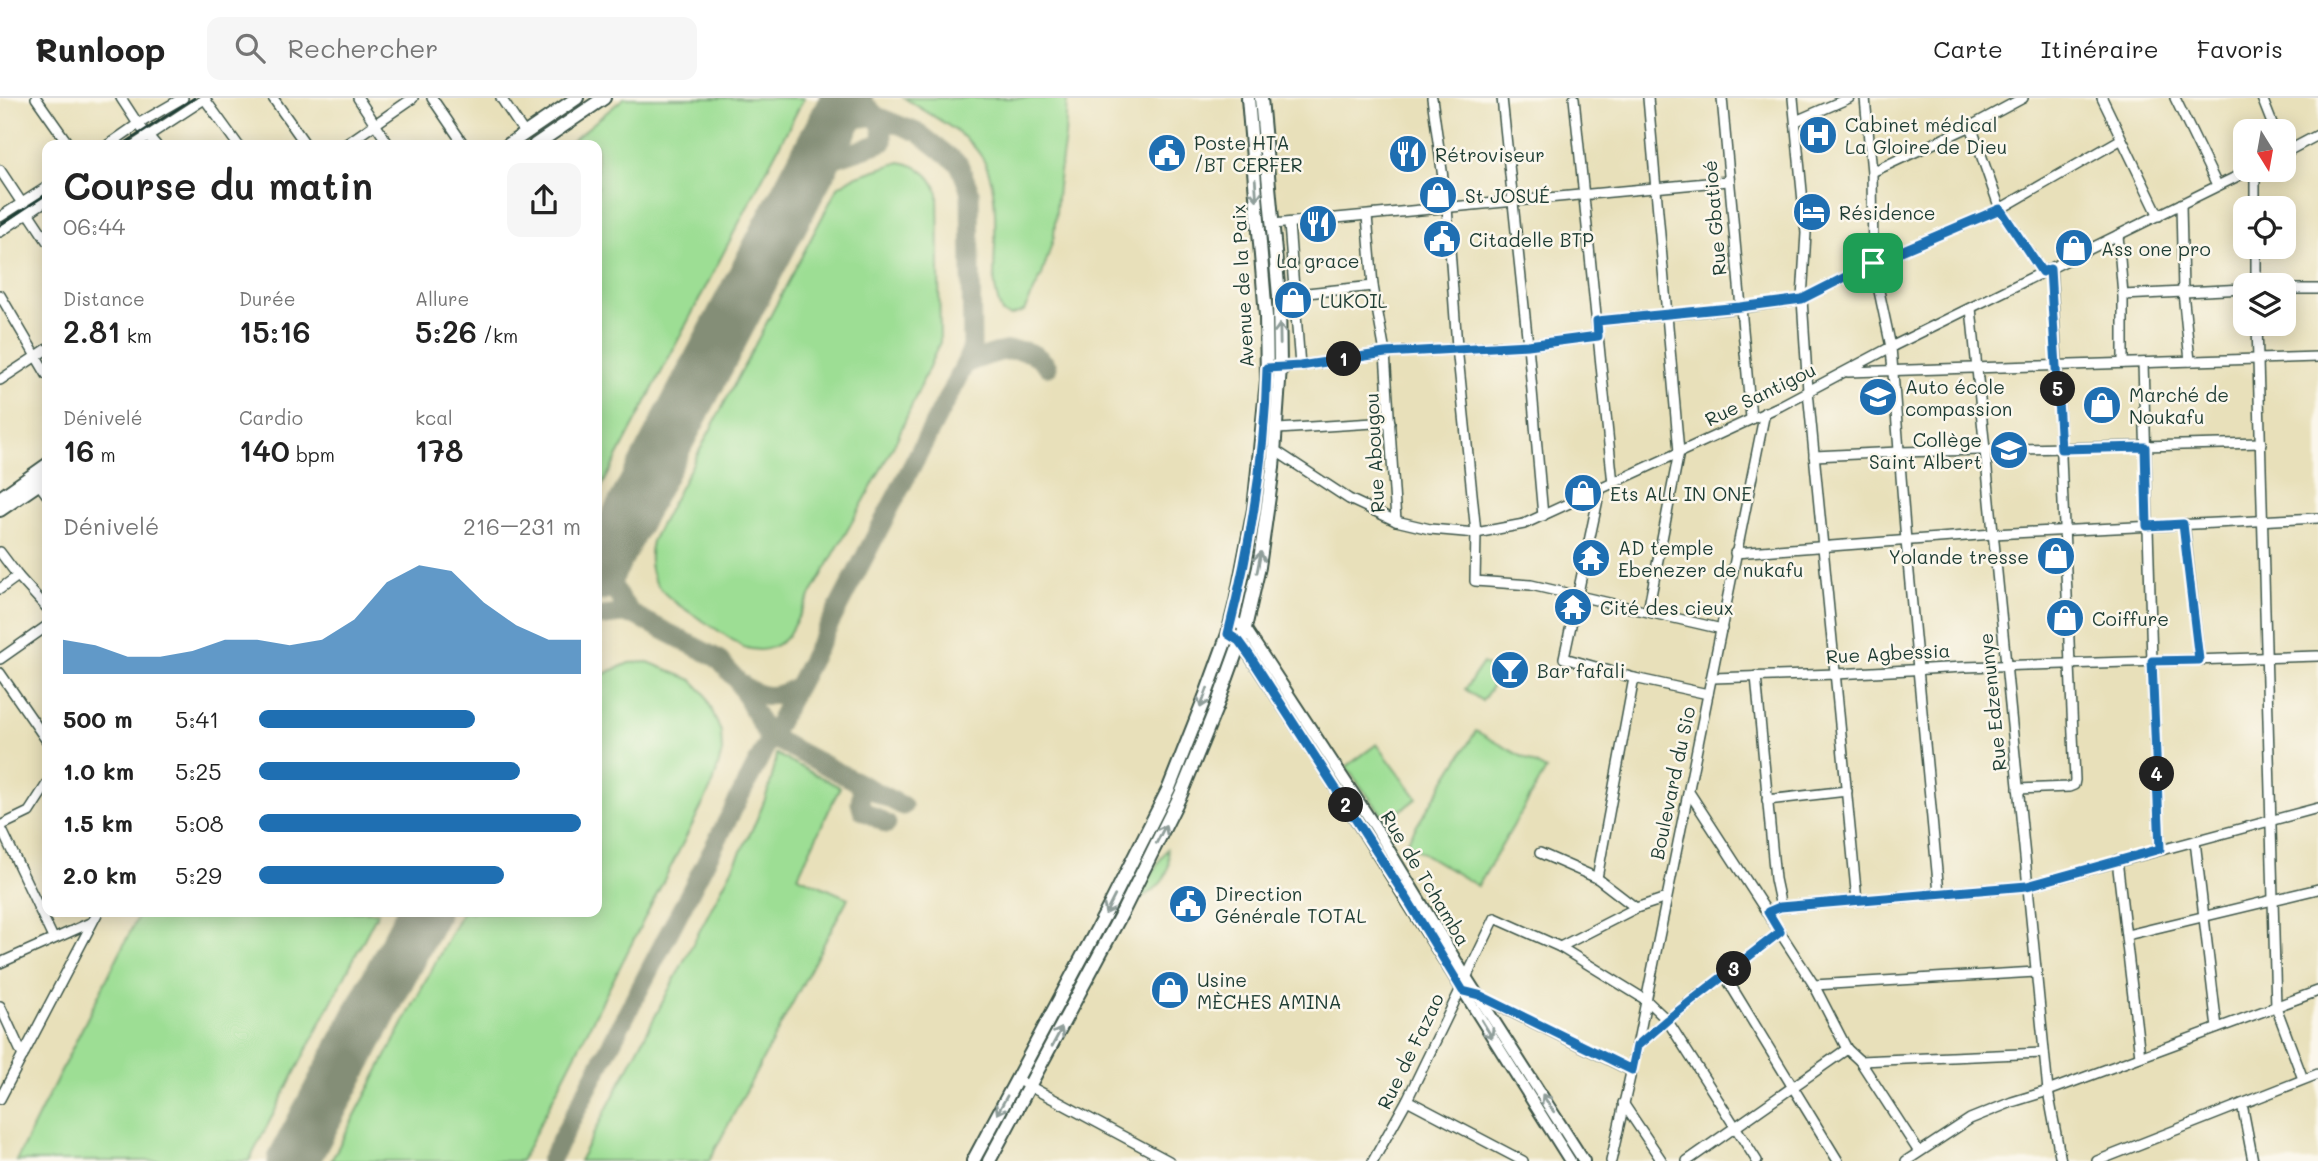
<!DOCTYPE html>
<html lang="fr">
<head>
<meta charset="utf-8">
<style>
	:root { --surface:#fff; --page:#f6f6f6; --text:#222; --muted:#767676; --line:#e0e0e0; --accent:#1f6fb2 }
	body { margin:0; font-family:Mali,sans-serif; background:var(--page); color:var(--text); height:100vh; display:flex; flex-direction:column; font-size:26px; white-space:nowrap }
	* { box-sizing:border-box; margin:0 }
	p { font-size:23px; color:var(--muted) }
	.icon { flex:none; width:38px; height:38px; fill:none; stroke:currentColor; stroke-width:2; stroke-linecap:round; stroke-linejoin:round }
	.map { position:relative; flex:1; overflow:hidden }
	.drawer { position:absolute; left:42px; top:42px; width:560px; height:777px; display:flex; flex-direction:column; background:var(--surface); border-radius:14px; box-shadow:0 4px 18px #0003 }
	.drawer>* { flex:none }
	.needle { width:46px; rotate:169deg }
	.fabs { position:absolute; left:2233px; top:21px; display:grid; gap:14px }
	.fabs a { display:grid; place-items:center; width:63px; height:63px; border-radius:14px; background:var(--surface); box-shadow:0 4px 18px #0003; font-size:35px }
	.pin { position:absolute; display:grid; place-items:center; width:60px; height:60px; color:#fff; margin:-30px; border-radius:14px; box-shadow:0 4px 10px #0006 }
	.km { position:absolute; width:35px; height:35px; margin:-18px; border-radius:50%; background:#222; color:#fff; font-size:19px; line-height:35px; text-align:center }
	.round { display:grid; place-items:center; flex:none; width:74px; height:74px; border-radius:14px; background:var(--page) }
	.overview { display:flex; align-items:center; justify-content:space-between; height:119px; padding:0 21px }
	h1 { font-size:38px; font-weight:600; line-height:52px }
	.figures { display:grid; grid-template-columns:repeat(3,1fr); gap:10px; height:119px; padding:7px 21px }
	.figures div { display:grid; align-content:center }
	.figures b { font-size:30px; font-weight:600 }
	.figures small { font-size:19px; font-weight:400 }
	.figures p { font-size:19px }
	.chart { height:196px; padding:14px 21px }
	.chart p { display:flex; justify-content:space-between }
	.chart svg { width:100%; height:126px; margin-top:7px; fill:var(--accent); opacity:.7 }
	ul { padding:0 21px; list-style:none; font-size:23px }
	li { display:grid; grid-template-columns:112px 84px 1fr; align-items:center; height:52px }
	li i { height:18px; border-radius:9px; background:var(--accent) }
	header { display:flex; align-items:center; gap:42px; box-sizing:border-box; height:98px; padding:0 35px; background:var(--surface); border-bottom:2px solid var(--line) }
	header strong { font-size:33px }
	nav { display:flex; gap:38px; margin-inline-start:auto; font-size:24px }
	.search { width:490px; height:63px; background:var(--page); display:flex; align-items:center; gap:18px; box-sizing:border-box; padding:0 24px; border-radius:14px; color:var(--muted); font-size:26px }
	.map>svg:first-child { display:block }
	.grass { fill:#9dde94; stroke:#5e8e64; stroke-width:2 }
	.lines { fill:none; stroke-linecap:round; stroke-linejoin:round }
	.taxiway { stroke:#848e77; stroke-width:19 }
	.runway { stroke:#848e77; stroke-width:51 }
	.minor-casing { stroke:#3d5548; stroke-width:12 }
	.tertiary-casing { stroke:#3d5548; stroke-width:14 }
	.secondary-casing { stroke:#3d5548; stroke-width:16 }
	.minor { stroke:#fff; stroke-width:9 }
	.tertiary { stroke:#fff; stroke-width:10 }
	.secondary { stroke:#fff; stroke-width:12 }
	.rail { stroke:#1f3d34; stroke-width:2.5 }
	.oneway { stroke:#8f9e9a }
	.route-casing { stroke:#fff; stroke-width:14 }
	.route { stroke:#1f6fb2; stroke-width:9 }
	.labels { text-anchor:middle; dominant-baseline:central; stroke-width:5; stroke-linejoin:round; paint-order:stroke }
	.poi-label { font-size:19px; fill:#1f3d34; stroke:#fbf7ec; text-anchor:start }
	.street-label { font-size:19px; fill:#1f3d34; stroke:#fbf7ec }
</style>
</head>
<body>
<header>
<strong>Runloop</strong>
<div class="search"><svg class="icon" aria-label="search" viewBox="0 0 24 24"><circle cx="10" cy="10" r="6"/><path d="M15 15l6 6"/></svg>Rechercher</div>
<nav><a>Carte</a><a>Itinéraire</a><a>Favoris</a></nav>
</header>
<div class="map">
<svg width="2318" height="1063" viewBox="0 0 2318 1063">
	<rect width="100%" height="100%" fill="#fbf7ec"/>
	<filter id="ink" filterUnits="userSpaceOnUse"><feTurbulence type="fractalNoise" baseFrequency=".0143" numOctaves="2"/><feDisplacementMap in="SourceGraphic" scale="14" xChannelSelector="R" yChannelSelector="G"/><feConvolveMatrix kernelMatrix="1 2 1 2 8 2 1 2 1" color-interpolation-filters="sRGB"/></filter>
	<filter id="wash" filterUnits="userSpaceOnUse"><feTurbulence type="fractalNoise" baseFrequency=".00686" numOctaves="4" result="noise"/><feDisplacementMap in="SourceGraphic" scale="28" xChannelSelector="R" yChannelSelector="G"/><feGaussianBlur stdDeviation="1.57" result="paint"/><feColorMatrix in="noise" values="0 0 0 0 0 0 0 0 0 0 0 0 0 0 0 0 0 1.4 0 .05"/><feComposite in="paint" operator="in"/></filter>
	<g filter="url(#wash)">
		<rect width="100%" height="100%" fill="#e8e0ba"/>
		<g class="grass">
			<polygon points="624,0 804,0 597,398 597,47 567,47"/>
			<path d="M904,0H1067L1065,39L1058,88L1054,138L1042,177L1024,213L1010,218L1002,215C992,188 994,175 995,146C998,51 979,46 904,0Z"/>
			<path d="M900,64C919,67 932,77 938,95L940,244L897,341L865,401L787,539C773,552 761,555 743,549C728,539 713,529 697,519C666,499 642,485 652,443L838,89L854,79Z"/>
			<polygon points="648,564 692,582 705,596 721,634 722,654 713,686 521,1063 331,1063 462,814 597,814 597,579 629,565"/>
			<polygon points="1483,565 1500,577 1482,603 1465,591"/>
			<polygon points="1476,633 1546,672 1478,788 1406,745"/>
			<polygon points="1377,646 1417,700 1387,723 1346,669"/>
			<path d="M776,656L840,689L798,778L848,800L709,1063H579C625,977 670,890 715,803C736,762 773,701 776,656Z"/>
			<path d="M1167,751C1174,777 1158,793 1135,802Z"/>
			<polygon points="140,814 378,814 249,1063 16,1063"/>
		</g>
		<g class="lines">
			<g class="taxiway">
				<path d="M804,82L824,64L883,44C884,23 869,0 845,4"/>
				<path d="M965,266C993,255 1027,240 1048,269"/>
				<polyline points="634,517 717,560 737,582 767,637 903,708"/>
				<path d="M597,519L621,516L634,517C605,488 606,470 619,434"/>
				<path d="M741,585C758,601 776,601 795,589"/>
				<polyline points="858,685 862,693 860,704 862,712 887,726"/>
				<polyline points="550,1063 965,266 972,249 970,94 959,66 919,35 877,18 847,22 824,44"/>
			</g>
			<g class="runway">
				<polyline points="597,478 847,0"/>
				<polyline points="293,1063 423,814"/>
			</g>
		</g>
	</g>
	<g filter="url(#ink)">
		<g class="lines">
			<defs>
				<g id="minor">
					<polyline points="36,0 69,47"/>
					<polyline points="121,0 138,26 156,47"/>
					<polyline points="204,0 238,47"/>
					<polyline points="273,0 306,47"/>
					<polyline points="358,0 389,47"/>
					<polyline points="432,0 464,47"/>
					<polyline points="501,0 525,36"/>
					<polyline points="1432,0 1447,109 1457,249 1476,435 1475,483 1531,487 1722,531"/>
					<polyline points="1502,0 1528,247 1543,418"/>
					<polyline points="1574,0 1613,386"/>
					<polyline points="1648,0 1679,354 1648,513"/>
					<polyline points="1722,0 1751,320"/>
					<polyline points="1793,0 1806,135 1802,201 1808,293 1857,803"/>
					<polyline points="1865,0 1872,74 1873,165 1891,249 1906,443 1939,795"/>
					<polyline points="2102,0 2159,118"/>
					<polyline points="2175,0 2217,87"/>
					<polyline points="2262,0 2275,33"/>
					<polyline points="1796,23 1849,0"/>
					<polyline points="1971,28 2000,111 2042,174"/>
					<polyline points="108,47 138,26 183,0"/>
					<polyline points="134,47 206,0"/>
					<polyline points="345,47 413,0"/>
					<polyline points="2284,55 2318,37"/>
					<polyline points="0,72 47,143"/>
					<polyline points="2255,72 2255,110"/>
					<polyline points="1872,74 1971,28 2023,0"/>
					<polyline points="2181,106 2183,194 2190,263"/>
					<polyline points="1367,118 1373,188 1385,255 1396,423"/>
					<polyline points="0,119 47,89"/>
					<polyline points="1273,126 1728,83"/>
					<polyline points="1289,126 1300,268"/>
					<polyline points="0,134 47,102"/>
					<polyline points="2118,137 2123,197 2123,265"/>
					<polyline points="2256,149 2256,187"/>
					<polyline points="2284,191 2318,191"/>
					<polyline points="0,197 47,277"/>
					<polyline points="2123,197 2245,191"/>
					<polyline points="1279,198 1373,188"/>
					<polyline points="1971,210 2048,993 2061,1063"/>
					<polyline points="1597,223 1740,210 1802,201 1873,165 2000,111 2120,42"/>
					<polyline points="2257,226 2276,909 2303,981"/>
					<polyline points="2143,265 2152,563 2160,751"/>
					<polyline points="1267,270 1300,268 1385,255 1528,247 1598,238"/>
					<polyline points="1848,274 2318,259"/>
					<polyline points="0,282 47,251"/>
					<polyline points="1278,331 1390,324"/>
					<polyline points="1276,353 1349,401 1396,423 1430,431 1476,435 1524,426 1780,308 1891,249 2250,72"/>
					<polyline points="1814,358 1899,354 2261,345"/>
					<polyline points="36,382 47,397"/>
					<polyline points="1600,392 1564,560 1634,580 1708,596"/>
					<polyline points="2184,426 2199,562"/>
					<polyline points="0,454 18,478 47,510"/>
					<polyline points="1735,455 1993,436 2318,420"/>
					<polyline points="0,491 18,478"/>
					<polyline points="0,561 47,528"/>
					<polyline points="0,575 47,643"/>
					<polyline points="1756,578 1775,781 1781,809"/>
					<polyline points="1713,580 1836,576 1964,569 2318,558"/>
					<polyline points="2018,691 2069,689 2074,687 2075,682 2057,266 2051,171"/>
					<polyline points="1689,694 1814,887 1847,951 1860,963 1919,1054"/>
					<polyline points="1767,702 1847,693"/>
					<polyline points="0,728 53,840"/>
					<polyline points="0,728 29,714 47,686"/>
					<polyline points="2195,743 2217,930"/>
					<polyline points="1540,755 1597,780 1636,810"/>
					<polyline points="2117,762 2140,958"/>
					<polyline points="1597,780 1634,580"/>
					<polyline points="1768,814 1781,809 2027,788 2318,710"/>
					<polyline points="2127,837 2318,791"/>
					<polyline points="1560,849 1636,810 1666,800"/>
					<polyline points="0,865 92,824"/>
					<polyline points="1725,878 1838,1063"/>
					<polyline points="1814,887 2036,874"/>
					<polyline points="1477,897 1632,973"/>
					<polyline points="0,908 23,958"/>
					<polyline points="1637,948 1667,922 1780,834"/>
					<polyline points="1860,963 2044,955"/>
					<polyline points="1016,981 1169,1063"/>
					<polyline points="0,1001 98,814"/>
					<polyline points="1407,1002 1523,1063"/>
					<polyline points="1623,1005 1662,1063"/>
					<polyline points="2242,1006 2253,1063"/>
					<polyline points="1373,1063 1407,1002 1495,820 1560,849 1646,902 1667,922 1757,1063"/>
					<polyline points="1611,1063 1637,948 1765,314"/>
					<polyline points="1687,1063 1847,951"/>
					<polyline points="1906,1063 1970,1021 2012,1004 2048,993 2318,893"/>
					<polyline points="2097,1063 2318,976"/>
				</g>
				<g id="tertiary">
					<polyline points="1231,521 1245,530 1374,727 1466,879 1584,1063"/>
					<polyline points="1228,536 1239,543 1250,558 1317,660 1570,1063"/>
				</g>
				<g id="secondary">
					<polyline points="508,47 577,0"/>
					<polyline points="535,47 604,0"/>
					<polyline points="0,400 47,367"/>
					<polyline points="0,412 47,380"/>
					<polyline points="973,1063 1111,805 1169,690 1205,599 1228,536 1236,504 1254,411 1267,282 1266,218 1248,0"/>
					<polyline points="989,1063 1124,811 1181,696 1216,610 1245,530 1259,469 1273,370 1280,269 1279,198 1261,0"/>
				</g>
			</defs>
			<use href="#minor" class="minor-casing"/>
			<use href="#tertiary" class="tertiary-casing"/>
			<use href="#secondary" class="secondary-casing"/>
			<use href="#minor" class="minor"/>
			<use href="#tertiary" class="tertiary"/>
			<use href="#secondary" class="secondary"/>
			<g class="rail">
				<polyline points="122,47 194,0"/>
				<polyline points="0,127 47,96"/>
			</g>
		</g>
		<defs><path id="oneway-shaft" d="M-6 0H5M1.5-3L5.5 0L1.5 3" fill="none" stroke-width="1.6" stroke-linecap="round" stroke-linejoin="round" transform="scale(1.75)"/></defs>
		<g class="oneway">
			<use href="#oneway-shaft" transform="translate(1256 92) rotate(86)"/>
			<use href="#oneway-shaft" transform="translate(1280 236) rotate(-91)"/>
			<use href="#oneway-shaft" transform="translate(1259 464) rotate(-79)"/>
			<use href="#oneway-shaft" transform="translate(1204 600) rotate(110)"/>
			<use href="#oneway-shaft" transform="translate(1161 736) rotate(-63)"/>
			<use href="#oneway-shaft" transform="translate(1110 807) rotate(117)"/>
			<use href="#oneway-shaft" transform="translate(1487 931) rotate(58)"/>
			<use href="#oneway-shaft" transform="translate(1057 939) rotate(-62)"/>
			<use href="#oneway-shaft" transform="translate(1548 1005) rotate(-123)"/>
			<use href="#oneway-shaft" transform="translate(1002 1007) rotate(119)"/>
		</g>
	</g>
	<g class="lines" filter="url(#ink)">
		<defs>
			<path id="route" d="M2000,111L2042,174L2050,171L2061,351L2145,349L2147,428L2183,426L2199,562L2152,563L2160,751L2027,788L1780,809L1768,814L1780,834L1667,922L1637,948L1632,972L1479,897L1463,893L1409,804L1250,558L1239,543L1228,536C1250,450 1265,359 1267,270L1300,268L1385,255L1528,247L1598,238L1597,223L1740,209L1802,201L1873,165Z"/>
		</defs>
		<use href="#route" class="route-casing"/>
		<use href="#route" class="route"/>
	</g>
	<defs>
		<symbol id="hospital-disc" viewBox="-11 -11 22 22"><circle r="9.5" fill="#1f6fb2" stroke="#fbf7ec"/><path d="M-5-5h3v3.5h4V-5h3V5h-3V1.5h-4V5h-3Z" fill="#fff"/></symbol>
		<symbol id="civic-disc" viewBox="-11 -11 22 22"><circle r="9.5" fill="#1f6fb2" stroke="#fbf7ec"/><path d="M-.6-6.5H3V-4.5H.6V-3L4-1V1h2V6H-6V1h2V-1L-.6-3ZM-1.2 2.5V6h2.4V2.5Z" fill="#fff"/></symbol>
		<symbol id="restaurant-disc" viewBox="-11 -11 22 22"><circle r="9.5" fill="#1f6fb2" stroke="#fbf7ec"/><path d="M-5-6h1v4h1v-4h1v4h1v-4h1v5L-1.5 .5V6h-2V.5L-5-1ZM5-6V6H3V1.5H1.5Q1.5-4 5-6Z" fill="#fff"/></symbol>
		<symbol id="shop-disc" viewBox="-11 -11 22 22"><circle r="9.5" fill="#1f6fb2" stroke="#fbf7ec"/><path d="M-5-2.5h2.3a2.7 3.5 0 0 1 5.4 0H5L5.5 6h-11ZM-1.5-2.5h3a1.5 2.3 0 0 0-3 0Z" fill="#fff"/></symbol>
		<symbol id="hotel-disc" viewBox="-11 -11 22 22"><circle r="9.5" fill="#1f6fb2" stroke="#fbf7ec"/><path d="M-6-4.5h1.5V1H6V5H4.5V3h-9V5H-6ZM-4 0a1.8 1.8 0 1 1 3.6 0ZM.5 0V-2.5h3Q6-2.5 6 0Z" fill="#fff"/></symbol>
		<symbol id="school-disc" viewBox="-11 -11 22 22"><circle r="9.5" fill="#1f6fb2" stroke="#fbf7ec"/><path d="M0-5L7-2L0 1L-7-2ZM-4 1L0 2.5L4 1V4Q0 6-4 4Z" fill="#fff"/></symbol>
		<symbol id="temple-disc" viewBox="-11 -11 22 22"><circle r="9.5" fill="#1f6fb2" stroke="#fbf7ec"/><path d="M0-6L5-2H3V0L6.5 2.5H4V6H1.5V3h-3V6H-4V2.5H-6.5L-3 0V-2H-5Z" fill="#fff"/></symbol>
		<symbol id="bar-disc" viewBox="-11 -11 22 22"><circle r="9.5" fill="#1f6fb2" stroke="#fbf7ec"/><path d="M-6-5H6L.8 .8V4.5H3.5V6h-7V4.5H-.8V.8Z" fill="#fff"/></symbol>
	</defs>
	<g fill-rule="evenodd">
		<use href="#hospital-disc" x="1796" y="15" width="44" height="44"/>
		<use href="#civic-disc" x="1145" y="33" width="44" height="44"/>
		<use href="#restaurant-disc" x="1386" y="34" width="44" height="44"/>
		<use href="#shop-disc" x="1416" y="75" width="44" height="44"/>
		<use href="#hotel-disc" x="1790" y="92" width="44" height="44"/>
		<use href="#restaurant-disc" x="1296" y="104" width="44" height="44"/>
		<use href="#civic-disc" x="1420" y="119" width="44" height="44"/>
		<use href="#shop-disc" x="2052" y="128" width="44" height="44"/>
		<use href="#shop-disc" x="1271" y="180" width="44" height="44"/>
		<use href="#school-disc" x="1856" y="277" width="44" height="44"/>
		<use href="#shop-disc" x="2080" y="285" width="44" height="44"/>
		<use href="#school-disc" x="1987" y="330" width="44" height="44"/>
		<use href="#shop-disc" x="1561" y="373" width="44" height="44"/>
		<use href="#shop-disc" x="2034" y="436" width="44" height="44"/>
		<use href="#temple-disc" x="1569" y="438" width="44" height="44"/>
		<use href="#temple-disc" x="1551" y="487" width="44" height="44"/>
		<use href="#shop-disc" x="2043" y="498" width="44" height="44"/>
		<use href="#bar-disc" x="1488" y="550" width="44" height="44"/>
		<use href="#civic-disc" x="1166" y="784" width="44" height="44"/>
		<use href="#shop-disc" x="1148" y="870" width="44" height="44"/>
	</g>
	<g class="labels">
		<g class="poi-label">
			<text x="1845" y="26">Cabinet médical<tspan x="1845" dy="22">La Gloire de Dieu</tspan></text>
			<text x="1194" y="44">Poste HTA<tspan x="1194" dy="22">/BT CERFER</tspan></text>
			<text x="1435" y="56">Rétroviseur</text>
			<text x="1465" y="97">St JOSUÉ</text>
			<text x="1839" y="114">Résidence</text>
			<text x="1469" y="141">Citadelle BTP</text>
			<text x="2101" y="150">Ass one pro</text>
			<text x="1318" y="162" text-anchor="middle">La grace</text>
			<text x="1320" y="202">LUKOIL</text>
			<text x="1905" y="288">Auto école<tspan x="1905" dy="22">compassion</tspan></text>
			<text x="2129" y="296">Marché de<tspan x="2129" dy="22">Noukafu</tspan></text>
			<text x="1982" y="341" text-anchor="end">Collège<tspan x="1982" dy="22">Saint Albert</tspan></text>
			<text x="1610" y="395">Ets ALL IN ONE</text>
			<text x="1618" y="449">AD temple<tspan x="1618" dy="22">Ebenezer de nukafu</tspan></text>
			<text x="2029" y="458" text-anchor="end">Yolande tresse</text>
			<text x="1600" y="509">Cité des cieux</text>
			<text x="2092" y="520">Coiffure</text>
			<text x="1537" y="572">Bar fafali</text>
			<text x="1215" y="795">Direction<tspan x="1215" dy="22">Générale TOTAL</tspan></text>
			<text x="1197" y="881">Usine<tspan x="1197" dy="22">MÈCHES AMINA</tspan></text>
		</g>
		<g class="street-label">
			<text transform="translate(1714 120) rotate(-95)">Rue Gbatioé</text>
			<text transform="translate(1242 188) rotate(-93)">Avenue de la Paix</text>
			<text transform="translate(1760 296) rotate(-26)">Rue Santigou</text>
			<text transform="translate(1374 355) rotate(-93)">Rue Abougou</text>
			<text transform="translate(1888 555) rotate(-3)">Rue Agbessia</text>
			<text transform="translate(1992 604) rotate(-96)">Rue Edzenunye</text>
			<text transform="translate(1672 685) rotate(-78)">Boulevard du Sio</text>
			<text transform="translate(1426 780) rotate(59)">Rue de Tchamba</text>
			<text transform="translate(1410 953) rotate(-64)">Rue de Fazao</text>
		</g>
	</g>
</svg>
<div class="fabs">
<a><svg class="needle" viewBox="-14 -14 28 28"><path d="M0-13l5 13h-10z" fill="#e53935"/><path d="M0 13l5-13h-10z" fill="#767676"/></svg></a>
<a><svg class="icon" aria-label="locate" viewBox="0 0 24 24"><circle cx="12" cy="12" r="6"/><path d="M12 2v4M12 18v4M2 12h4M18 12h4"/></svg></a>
<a><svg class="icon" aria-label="layers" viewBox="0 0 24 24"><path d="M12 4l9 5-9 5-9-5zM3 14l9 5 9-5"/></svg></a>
</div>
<div class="pin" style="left:1873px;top:165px;background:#1e9e55"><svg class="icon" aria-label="arrive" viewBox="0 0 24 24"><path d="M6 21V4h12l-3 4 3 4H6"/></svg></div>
<b class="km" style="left:1344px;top:261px">1</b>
<b class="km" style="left:1346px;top:707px">2</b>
<b class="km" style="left:1734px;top:871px">3</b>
<b class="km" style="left:2157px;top:676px">4</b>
<b class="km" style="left:2058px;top:291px">5</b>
<section class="drawer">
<div class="overview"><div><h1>Course du matin</h1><p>06:44</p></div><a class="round"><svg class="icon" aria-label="share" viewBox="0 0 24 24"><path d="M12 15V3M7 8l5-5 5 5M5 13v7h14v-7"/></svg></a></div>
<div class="figures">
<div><p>Distance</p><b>2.81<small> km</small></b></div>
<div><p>Durée</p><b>15:16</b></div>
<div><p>Allure</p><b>5:26<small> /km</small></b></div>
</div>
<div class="figures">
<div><p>Dénivelé</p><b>16<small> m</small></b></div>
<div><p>Cardio</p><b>140<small> bpm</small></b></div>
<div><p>kcal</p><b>178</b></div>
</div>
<div class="chart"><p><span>Dénivelé</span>216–231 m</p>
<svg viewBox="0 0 160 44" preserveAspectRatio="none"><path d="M0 44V32L10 34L20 38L30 38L40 36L50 32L60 32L70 34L80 32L90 25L100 12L110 6L120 8L130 19L140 27L150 32L160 32V44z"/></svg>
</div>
<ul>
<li><b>500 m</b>5:41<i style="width:67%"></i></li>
<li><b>1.0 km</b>5:25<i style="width:81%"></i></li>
<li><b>1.5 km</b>5:08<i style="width:100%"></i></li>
<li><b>2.0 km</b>5:29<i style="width:76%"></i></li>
</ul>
</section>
</div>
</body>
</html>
